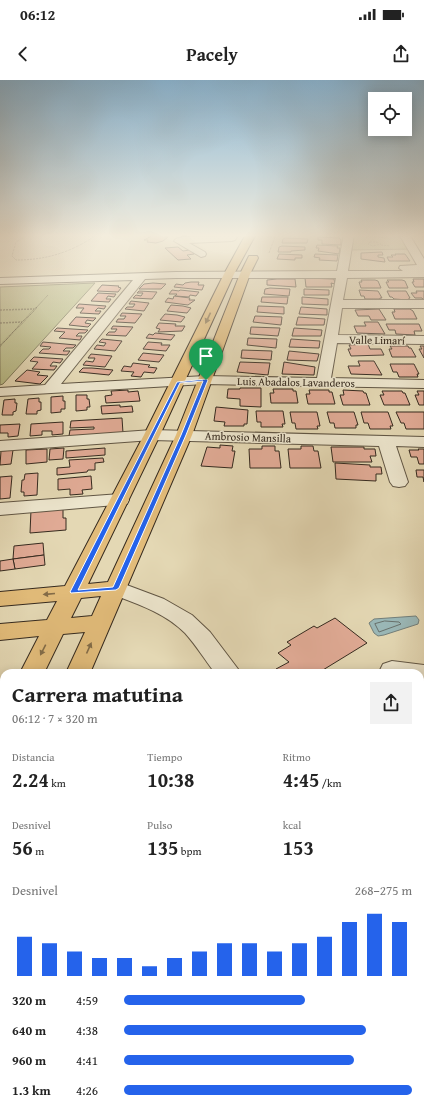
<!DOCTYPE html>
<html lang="es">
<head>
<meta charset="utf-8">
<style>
	:root { --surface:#fff; --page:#f2f2f2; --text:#222; --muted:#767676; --accent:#2563eb }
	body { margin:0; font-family:"Gentium Book Plus",serif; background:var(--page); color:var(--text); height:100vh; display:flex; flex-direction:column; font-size:15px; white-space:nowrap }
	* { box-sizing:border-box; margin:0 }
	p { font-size:13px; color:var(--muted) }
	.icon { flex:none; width:22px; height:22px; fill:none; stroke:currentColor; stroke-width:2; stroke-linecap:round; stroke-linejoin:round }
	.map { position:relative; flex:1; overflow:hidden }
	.sheet { position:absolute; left:0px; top:589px; width:424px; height:444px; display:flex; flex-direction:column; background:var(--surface); border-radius:12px 12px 0 0; box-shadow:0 2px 10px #0003 }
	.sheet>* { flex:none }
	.buttons { position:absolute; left:368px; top:12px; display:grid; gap:8px }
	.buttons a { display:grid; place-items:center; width:44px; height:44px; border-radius:0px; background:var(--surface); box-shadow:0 2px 10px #0003; font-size:20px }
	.pin { position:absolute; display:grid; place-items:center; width:34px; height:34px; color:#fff; margin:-41px -17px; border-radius:50% 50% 50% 0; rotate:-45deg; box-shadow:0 0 4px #0007 }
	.pin .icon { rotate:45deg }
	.round { display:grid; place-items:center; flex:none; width:42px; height:42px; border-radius:0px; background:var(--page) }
	.headline { display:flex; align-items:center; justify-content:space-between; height:68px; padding:0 12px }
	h1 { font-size:22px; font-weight:600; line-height:30px }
	.stats { display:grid; grid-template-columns:repeat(3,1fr); gap:6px; height:68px; padding:4px 12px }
	.stats div { display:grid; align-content:center }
	.stats b { font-size:20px; font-weight:600 }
	.stats small { font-size:11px; font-weight:400 }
	.stats p { font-size:11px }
	.chart { height:112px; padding:8px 12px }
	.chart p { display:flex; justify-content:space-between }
	.chart svg { width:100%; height:72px; margin-top:4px; stroke:var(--accent); stroke-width:6 }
	ul { padding:0 12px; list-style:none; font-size:13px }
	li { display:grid; grid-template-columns:64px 48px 1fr; align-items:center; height:30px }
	li i { height:10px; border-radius:5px; background:var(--accent) }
	.status { display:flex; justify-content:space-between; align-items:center; height:28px; padding:0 20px; background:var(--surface); direction:ltr }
	.status svg { height:11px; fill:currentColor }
	header { display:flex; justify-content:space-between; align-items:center; height:52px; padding:0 12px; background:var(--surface); font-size:18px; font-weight:600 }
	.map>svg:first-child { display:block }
	.green { fill:#babd89; stroke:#787454 }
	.water { fill:#9ab8b8; stroke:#727f7b }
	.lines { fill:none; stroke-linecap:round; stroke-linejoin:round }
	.shore { stroke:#68716c; stroke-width:1 }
	.building { fill:#e1ab96; stroke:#352a1f }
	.minor-casing { stroke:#615644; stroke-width:2 }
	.major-casing { stroke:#352a1f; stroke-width:2 }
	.path-far1 { stroke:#352a1f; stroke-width:1; stroke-dasharray:0.5 1; stroke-linecap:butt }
	.path { stroke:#352a1f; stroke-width:1.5; stroke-dasharray:0.5 1; stroke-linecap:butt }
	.minor { fill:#ede6ce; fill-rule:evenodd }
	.major { fill:#e2bc7a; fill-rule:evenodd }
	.oneway { fill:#836c48 }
	.route { fill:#2563eb; stroke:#fff; fill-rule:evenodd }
	.labels { text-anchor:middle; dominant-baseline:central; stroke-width:3; stroke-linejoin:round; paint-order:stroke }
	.far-street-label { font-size:11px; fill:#352a1f; stroke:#ede6ce }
</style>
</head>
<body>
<div class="status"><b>06:12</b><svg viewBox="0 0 49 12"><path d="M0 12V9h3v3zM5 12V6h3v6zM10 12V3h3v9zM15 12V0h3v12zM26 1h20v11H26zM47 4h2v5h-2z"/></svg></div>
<header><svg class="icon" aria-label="back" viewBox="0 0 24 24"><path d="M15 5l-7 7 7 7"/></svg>Pacely<svg class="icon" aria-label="share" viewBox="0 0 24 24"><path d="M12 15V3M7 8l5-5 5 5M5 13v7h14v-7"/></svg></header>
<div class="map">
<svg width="424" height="1033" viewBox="0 0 424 1033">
	<rect width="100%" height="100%" fill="#e4d8b4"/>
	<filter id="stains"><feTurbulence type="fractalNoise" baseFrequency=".005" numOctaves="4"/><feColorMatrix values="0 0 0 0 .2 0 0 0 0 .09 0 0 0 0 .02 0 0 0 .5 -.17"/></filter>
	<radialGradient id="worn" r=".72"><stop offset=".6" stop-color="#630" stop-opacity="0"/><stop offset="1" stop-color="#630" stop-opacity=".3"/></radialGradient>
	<g class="green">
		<polygon points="349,154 404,154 414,169 346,170"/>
		<polygon points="95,203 3,304 0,305 0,207"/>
	</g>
	<polygon class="water" points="416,536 419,540 418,544 384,555 378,556 374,553 369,543 374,539"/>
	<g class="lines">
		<polygon class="shore" points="385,541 399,542 401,544 379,552 375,544"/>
	</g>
	<g class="building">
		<polygon points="155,154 171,154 165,157 168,157 163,161 156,163 147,162 148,160 144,160"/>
		<polygon points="318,157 339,158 341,160 341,165 322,164 322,160 318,160"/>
		<polygon points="285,158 308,159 307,163 282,163 283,159"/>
		<polygon points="317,165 338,166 337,168 340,168 339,174 318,171 319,168 316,168"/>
		<polygon points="282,166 305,167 305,170 291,171 291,172 278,172 279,167"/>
		<polygon points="178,167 183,171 190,170 194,174 187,175 191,179 178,180 165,168"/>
		<polygon points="382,172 383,175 378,175 378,177 384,178 385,182 361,179 361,173"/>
		<polygon points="279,174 302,175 302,178 295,178 295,180 277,179"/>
		<polygon points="315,174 338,175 337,181 319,180 320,178 314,177"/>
		<polygon points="395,174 405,174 410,181 389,181 387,177 393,177 391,175 396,175"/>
		<polygon points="305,198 334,199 335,204 331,203 332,207 306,207"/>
		<polygon points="277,199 295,199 296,207 267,205 267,200"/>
		<polygon points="413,199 424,199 424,207 415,207 412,202 414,202"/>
		<polygon points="361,200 375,200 378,201 381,208 361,208 359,202 362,202"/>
		<polygon points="387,200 402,200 405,201 408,208 389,208 386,202 389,202"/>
		<polygon points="191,202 199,202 198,205 204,205 202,210 174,207 176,204 183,205 185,203"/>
		<polygon points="153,203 166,204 161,209 139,209 144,204"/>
		<polygon points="102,205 119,206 118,207 121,208 118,212 97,211"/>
		<polygon points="270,208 290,209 289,216 264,214 265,209"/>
		<polygon points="304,209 329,210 329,215 304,215"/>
		<polygon points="172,210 179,211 180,210 199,212 196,216 190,215 189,217 175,216 177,214 169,214"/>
		<polygon points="359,210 378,211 382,218 380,218 380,219 365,219 364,216 361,216"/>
		<polygon points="139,211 157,212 152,219 133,218 136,215 141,216 143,213 137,213"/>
		<polygon points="387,211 406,211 410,218 409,218 409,220 394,219 392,217 390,217"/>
		<polygon points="416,211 424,211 424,221 422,218 415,218 411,213 417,213"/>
		<polygon points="98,213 116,214 114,217 108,216 106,219 111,219 109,222 91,221"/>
		<polygon points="174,216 190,218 189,220 195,220 188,225 165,222 168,218 173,219"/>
		<polygon points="262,217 288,217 287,224 261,222"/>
		<polygon points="302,217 328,219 328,225 302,224"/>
		<polygon points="131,221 149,223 144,231 125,229 127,227 133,227 135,224 129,224"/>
		<polygon points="79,224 106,226 104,229 98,228 95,231 101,231 99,234 80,233 84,228 76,228"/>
		<polygon points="171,225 183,226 191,228 187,233 167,231"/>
		<polygon points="258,226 284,227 284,234 257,232"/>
		<polygon points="301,227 327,229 327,235 299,234"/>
		<polygon points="379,229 386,240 371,240 369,236 358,236 355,230"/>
		<polygon points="394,229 410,229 413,231 417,239 395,239 392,232 395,232"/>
		<polygon points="122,233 142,234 135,243 116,242 118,239 124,239 126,236 120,236"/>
		<polygon points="165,234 177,235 185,237 181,242 160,240"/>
		<polygon points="255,236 282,237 281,245 253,242"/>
		<polygon points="76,237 96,238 93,241 87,240 85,243 91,244 88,247 69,245"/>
		<polygon points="298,237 325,239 324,245 296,245"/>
		<polygon points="364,242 378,242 385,254 357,253 354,246 366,246"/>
		<polygon points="159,243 176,244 175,246 185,246 182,251 158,252 160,249 156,248"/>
		<polygon points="386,244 419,244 422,251 414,251 415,255 396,254 395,250 389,250"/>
		<polygon points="113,246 133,247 126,256 106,255 109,252 115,252 117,249 111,249"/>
		<polygon points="251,247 280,248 278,256 250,254"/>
		<polygon points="57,248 88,250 85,253 79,253 76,256 82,256 80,260 59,258 65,252 54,251"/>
		<polygon points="294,248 322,250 321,256 292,256"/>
		<polygon points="155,253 175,255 171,260 146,258 149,254 153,255"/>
		<polygon points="248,258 277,259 276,268 247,265"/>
		<polygon points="102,259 122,261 115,271 94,269 97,265 104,266 106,263 99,262"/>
		<polygon points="291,259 320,261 319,268 289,267"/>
		<polygon points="43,262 76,265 73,268 66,268 63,271 70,271 67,275 39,273 43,269 49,269 51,267 40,266"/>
		<polygon points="148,262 162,263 161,265 170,265 166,271 143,269"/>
		<polygon points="368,264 370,269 381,269 384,275 351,276 348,269 351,269 349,265"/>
		<polygon points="390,266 408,266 409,268 411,268 416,277 392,277 389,269 392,269"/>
		<polygon points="420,266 424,266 424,278 419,269 422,269"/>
		<polygon points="242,270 272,271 271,280 241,278"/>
		<polygon points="289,271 319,274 317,281 287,280"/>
		<polygon points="143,273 164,275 159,282 138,280"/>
		<polygon points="91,274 112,276 105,287 83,285 86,281 93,282 95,278 88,278"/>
		<polygon points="34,277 63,279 60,283 53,282 50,286 57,286 54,290 32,289 38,282 30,281"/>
		<polygon points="358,281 374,281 382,295 351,294 348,286 360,286"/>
		<polygon points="240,282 270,283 268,295 237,292"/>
		<polygon points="284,282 315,287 314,295 282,294"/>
		<polygon points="133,283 150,285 148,287 157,288 154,293 144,292 141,297 131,296 134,292 121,291 124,286 131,287"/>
		<polygon points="390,284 414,284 419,294 417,294 418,297 399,297 397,292 393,292"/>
		<polygon points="83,288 92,288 113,290 109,295 79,292"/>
		<polygon points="27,290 40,292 37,295 48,296 40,304 15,301"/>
		<polygon points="240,308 261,308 261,327 240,326 240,319 227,318 228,309 240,309"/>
		<polygon points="273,309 293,309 293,311 296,311 298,323 271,323 270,313 274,313"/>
		<polygon points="128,310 128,312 138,311 140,321 106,323 105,316 112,315 111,311"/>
		<polygon points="309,310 329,310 329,312 332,312 335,324 308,324 306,314 310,314"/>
		<polygon points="343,310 363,311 364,313 366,313 370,325 343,325 340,315 344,315"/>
		<polygon points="382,311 402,311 403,313 405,313 410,325 384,325 380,315 384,315"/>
		<polygon points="417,311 424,311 424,325 419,325 415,315 419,315"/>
		<polygon points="76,315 87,315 87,319 89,319 90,327 87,327 87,330 76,331"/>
		<polygon points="63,316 63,321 65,321 65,329 61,329 61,332 51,333 51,317"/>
		<polygon points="39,318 39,322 41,322 41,330 37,331 37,334 26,334 28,319"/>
		<polygon points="15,319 15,323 17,323 16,331 13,332 13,335 2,335 4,320"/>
		<polygon points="120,325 120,327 132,326 133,332 102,334 101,326"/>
		<polygon points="216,327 248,330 247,344 244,344 244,346 224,346 225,342 214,341"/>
		<polygon points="256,331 283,331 285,344 282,344 283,347 261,347 261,342 257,342"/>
		<polygon points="290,332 317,332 320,346 317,346 318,349 296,349 295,343 292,343"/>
		<polygon points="327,332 354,332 358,345 356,345 356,348 335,348 334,343 330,343"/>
		<polygon points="361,332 388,332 393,346 390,346 391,349 370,349 368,343 364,343"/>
		<polygon points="396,332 424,332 424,349 406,349 404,343 401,343"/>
		<polygon points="122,338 123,353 69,356 70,350 94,349 94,347 70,348 71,341"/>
		<polygon points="63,342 63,354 52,355 52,351 42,351 42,355 30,356 31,344"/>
		<polygon points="20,344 18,356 8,357 8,353 0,353 0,345"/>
		<polygon points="220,365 233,366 232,371 235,371 232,388 201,386 207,367 220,368"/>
		<polygon points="262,366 275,366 275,371 279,371 281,388 250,388 249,369 262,369"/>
		<polygon points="301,366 313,366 314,371 318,371 321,388 290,388 288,369 301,369"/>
		<polygon points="331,367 364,367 364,369 375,369 376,376 370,376 372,382 333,382"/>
		<polygon points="64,368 63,379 49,380 50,369"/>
		<polygon points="105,368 105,375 66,378 66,371"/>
		<polygon points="47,369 47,382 26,384 26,370"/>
		<polygon points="418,369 424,369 424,384 419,384 417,377 411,377 409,370 419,370"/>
		<polygon points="13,370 11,384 0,385 1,371"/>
		<polygon points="103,378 104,382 95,383 95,390 88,390 87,392 57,395 57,388 70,387 69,380"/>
		<polygon points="335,383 370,385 370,387 381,387 382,394 376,394 376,401 336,399"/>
		<polygon points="416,390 424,390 424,402 423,397 417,397"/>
		<polygon points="38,393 37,415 24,416 24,412 21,412 22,400 24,400 25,394"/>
		<polygon points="12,396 10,418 0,419 0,397"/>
		<polygon points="91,396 92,409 82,410 83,414 70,415 70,409 58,410 58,399"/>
		<polygon points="63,427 63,438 66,438 66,450 30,453 31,430"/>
		<polygon points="43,463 44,475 13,479 14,466"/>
		<polygon points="44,475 45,485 15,489 13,479"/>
		<polygon points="13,479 15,489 0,491 0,481"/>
		<polygon points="335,538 367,563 318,593 281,593 276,589 289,582 278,573 291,565 287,562 314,546 317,548"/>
		<polygon points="424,609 424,656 420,659 420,611"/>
	</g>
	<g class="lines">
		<defs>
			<g id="minor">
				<polygon points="229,154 239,154 235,160 232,161 189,163 205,172 206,174 205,176 201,177 174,161 176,159 182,157 225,156"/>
				<path d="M344,154H354L348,191H403L399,188L400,186L417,185L399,154H409L424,179V197L347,198L343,220H424V228H342L338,255L424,256V264L337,263L331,298L424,300V308L205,304L0,316V308L45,305L133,200L0,204V198L176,192L337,191ZM176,198H336L317,298L205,296L61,304L145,199Z"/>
				<polygon points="152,350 424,357 424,367 396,366 408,402 405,406 399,407 393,406 390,402 379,366 152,360 0,371 0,361"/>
				<polygon points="120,414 127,416 129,420 127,424 0,435 0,423"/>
				<path d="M116,501L164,519L192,535L210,552L241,593H215C205,580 196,565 185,553C164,532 135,523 108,513L105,508L108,503Z"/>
				<polygon points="392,581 424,585 424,603 420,602 420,593 381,593 380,590 383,584"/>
				<polygon points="4,608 4,628 0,629 0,609"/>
				<polygon points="424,675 424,697 420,698 420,676"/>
			</g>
			<g id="major">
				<path d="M246,154H256L234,194L160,355L88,504L108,502L176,355L240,194L249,176H257L258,178L250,194L192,355L90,593H66L85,552L63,554L44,593H20L39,556L0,560V544L47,540L57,521L0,526V512L65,506L144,355L224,194ZM101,516L92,536L71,538L81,518Z"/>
				<polygon points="4,638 4,664 0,666 0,639"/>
				<polygon points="4,743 4,777 0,779 0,744"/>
			</g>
		</defs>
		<use href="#minor" class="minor-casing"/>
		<use href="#major" class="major-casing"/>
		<g class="path-far1">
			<path d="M29,154L16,162L12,176L16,180C47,180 72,172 98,154"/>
			<polyline points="366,156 388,158"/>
			<polyline points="267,157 275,157 276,154"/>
			<polygon points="370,162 377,162 381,164 373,166 368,164"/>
			<polyline points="381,165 390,166"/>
			<polyline points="269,173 275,157"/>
			<polyline points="36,228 48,215"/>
		</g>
		<g class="path">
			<polyline points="0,230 34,229"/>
			<polyline points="0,243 22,242"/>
			<polyline points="0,266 37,227"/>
		</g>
		<use href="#minor" class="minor"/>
		<use href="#major" class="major"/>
	</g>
	<defs><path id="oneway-solid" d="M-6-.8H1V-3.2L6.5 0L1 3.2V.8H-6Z"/></defs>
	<g class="oneway">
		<use href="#oneway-solid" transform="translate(208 238) rotate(115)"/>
		<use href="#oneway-solid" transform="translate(49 514) rotate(175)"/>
		<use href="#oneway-solid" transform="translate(89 568) rotate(-66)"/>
		<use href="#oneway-solid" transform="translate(43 570) rotate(117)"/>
	</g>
	<linearGradient id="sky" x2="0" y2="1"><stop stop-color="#89b6d5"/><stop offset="0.52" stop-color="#f3eddd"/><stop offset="1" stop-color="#f3eddd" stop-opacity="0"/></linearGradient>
	<rect width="424" height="299" fill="url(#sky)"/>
	<path class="route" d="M206,299L208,300L186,355L119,508L116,510L71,513L70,512L177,302ZM203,301L181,355L113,507L78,510L180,303Z"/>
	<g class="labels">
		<g class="far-street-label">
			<text transform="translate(377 260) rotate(1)">Valle Limarí</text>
			<text transform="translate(296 302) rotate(1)">Luis Abadalos Lavanderos</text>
			<text transform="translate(248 357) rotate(2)">Ambrosio Mansilla</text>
		</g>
	</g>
	<rect width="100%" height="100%" filter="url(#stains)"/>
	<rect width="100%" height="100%" fill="url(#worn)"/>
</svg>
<div class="buttons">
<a><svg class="icon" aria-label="locate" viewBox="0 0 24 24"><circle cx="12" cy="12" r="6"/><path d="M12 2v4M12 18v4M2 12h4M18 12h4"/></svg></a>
</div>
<div class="pin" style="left:206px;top:300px;background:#1e9e55"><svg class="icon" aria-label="arrive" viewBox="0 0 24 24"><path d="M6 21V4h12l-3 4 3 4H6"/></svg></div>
<section class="sheet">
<div class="headline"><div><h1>Carrera matutina</h1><p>06:12 · 7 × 320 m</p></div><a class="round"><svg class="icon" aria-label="share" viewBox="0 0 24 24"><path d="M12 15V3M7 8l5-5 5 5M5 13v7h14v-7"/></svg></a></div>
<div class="stats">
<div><p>Distancia</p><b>2.24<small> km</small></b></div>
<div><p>Tiempo</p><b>10:38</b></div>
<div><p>Ritmo</p><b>4:45<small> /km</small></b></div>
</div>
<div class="stats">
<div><p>Desnivel</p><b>56<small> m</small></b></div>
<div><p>Pulso</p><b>135<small> bpm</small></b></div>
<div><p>kcal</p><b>153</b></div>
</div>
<div class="chart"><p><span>Desnivel</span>268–275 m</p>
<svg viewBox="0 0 160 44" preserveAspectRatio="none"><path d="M5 44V20M15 44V24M25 44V29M35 44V33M45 44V33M55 44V38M65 44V33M75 44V29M85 44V24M95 44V24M105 44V29M115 44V24M125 44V20M135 44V11M145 44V6M155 44V11"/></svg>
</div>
<ul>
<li><b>320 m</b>4:59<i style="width:63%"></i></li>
<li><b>640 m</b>4:38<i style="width:84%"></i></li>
<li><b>960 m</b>4:41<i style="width:80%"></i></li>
<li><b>1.3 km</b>4:26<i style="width:100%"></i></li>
</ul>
</section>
</div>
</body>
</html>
